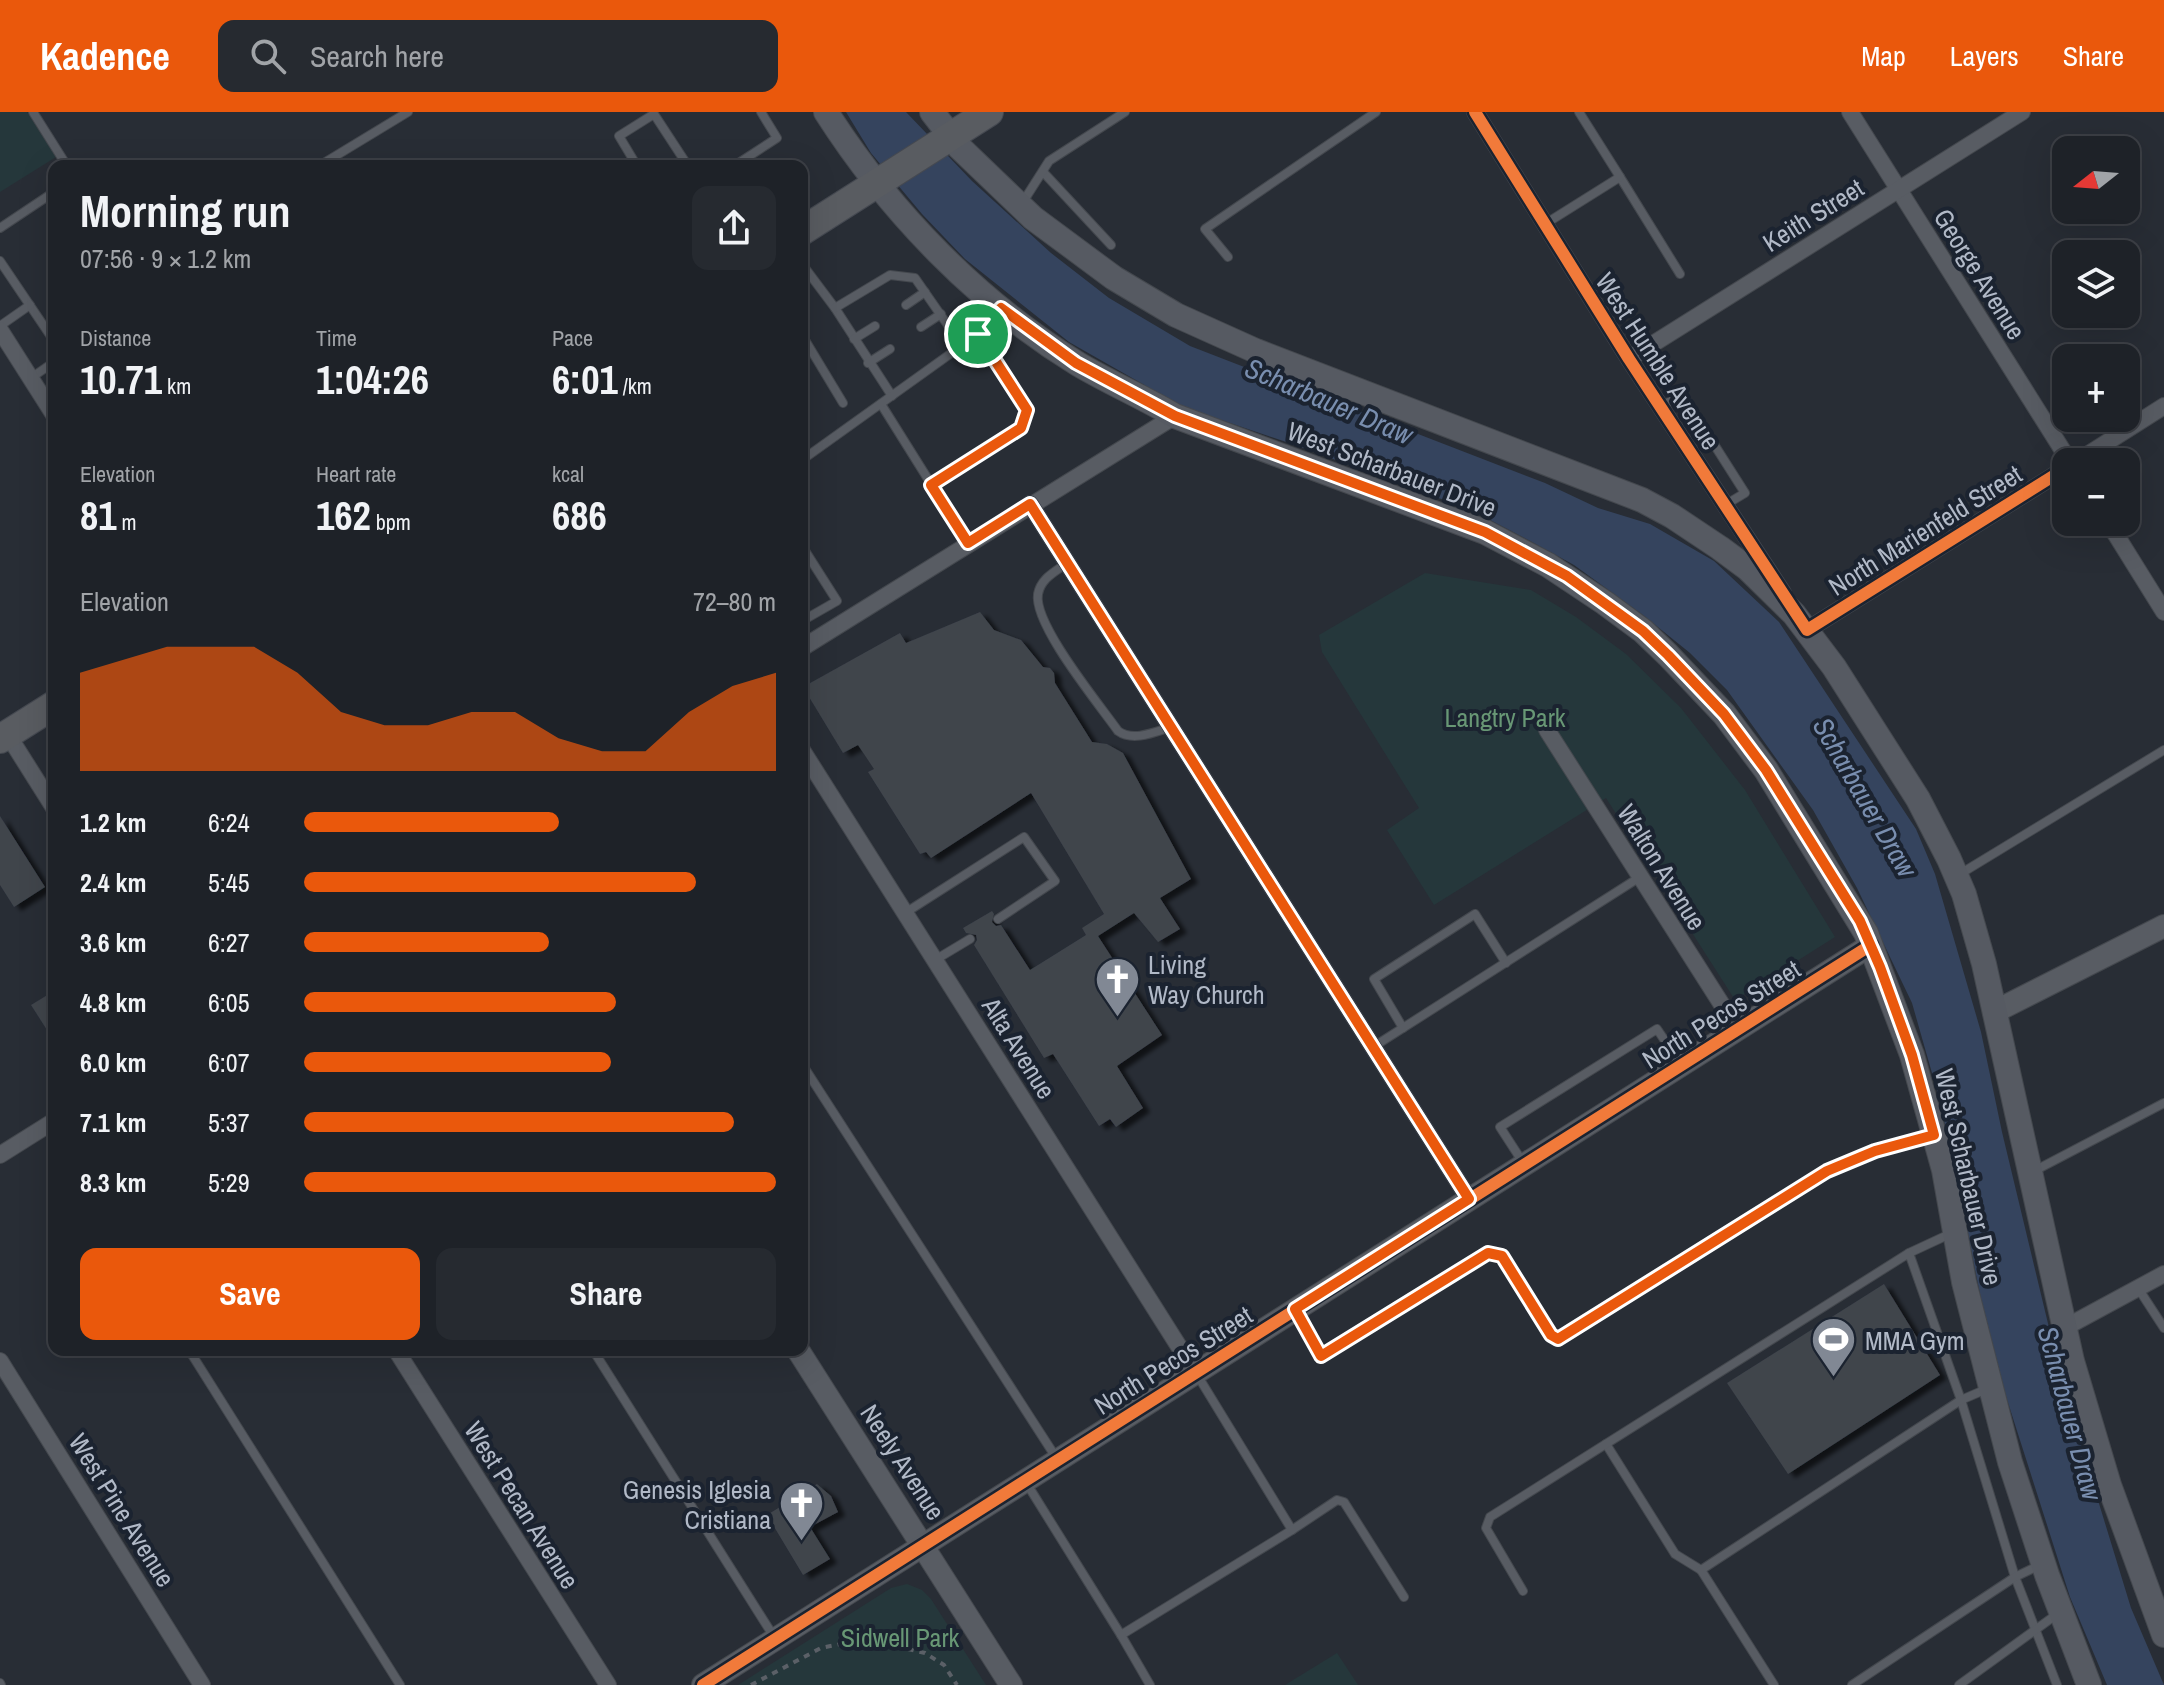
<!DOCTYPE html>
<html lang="en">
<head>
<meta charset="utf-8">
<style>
	:root { --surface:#1e2228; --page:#262a30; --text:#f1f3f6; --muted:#a1a4a8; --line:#3c3f45; --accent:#ea580c }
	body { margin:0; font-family:"Archivo Narrow",sans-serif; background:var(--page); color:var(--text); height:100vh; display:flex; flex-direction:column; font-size:30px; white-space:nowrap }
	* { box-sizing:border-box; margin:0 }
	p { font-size:26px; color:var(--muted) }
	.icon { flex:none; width:44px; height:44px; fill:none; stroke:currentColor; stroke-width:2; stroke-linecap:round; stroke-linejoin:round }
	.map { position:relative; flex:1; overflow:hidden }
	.drawer { position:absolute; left:48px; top:48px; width:760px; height:1196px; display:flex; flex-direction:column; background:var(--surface); border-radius:16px; box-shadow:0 8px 32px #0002,0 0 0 2px var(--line) }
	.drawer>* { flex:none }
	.needle { width:52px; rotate:253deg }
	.controls { position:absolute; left:2052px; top:24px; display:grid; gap:16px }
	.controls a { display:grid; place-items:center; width:88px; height:88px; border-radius:16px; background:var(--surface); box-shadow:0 8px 32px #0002,0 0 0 2px var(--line); font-size:40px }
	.pin { position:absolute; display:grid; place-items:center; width:68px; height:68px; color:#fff; margin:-34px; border:4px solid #fff; border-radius:50%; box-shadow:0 2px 8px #0007 }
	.round { display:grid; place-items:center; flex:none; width:84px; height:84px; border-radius:16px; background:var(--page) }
	.overview { display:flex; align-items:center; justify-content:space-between; height:136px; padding:0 32px }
	h1 { font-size:44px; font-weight:700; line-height:60px }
	.stats { display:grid; grid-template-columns:repeat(3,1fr); gap:12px; height:136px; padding:8px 32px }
	.stats div { display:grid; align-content:center }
	.stats b { font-size:40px; font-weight:700 }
	.stats small { font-size:22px; font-weight:400 }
	.stats p { font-size:22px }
	.chart { height:224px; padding:16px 32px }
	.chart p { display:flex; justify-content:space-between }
	.chart svg { width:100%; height:144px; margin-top:8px; fill:var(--accent); opacity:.7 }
	.action { display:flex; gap:16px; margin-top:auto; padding:16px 32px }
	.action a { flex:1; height:92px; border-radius:16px; background:var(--accent); color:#fff; font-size:32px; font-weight:700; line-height:92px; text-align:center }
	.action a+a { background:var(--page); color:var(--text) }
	ul { padding:0 32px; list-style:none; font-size:26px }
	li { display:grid; grid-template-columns:128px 96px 1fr; align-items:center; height:60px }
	li i { height:20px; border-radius:10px; background:var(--accent) }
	header { display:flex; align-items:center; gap:48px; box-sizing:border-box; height:112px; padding:0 40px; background:var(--accent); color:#fff }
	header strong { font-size:38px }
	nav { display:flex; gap:44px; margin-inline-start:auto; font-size:28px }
	.search { width:560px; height:72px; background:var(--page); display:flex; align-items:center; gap:20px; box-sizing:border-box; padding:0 28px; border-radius:16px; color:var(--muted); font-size:30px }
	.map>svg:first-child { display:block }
	.green { fill:#25373b }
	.water { fill:#35445e }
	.building { fill:#3f444c; filter:url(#shadow) }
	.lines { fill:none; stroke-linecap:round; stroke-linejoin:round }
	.service-casing { stroke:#44484e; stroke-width:10 }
	.minor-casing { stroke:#44484e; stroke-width:18 }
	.tertiary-casing { stroke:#44484e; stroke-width:24 }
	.secondary-casing { stroke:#44484e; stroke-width:26 }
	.trunk-casing { stroke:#454951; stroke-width:30 }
	.path { stroke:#5b6067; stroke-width:4; stroke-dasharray:6 6; stroke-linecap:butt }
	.service { stroke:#585c63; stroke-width:8 }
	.minor { stroke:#585c63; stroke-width:16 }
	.tertiary { stroke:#585c63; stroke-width:22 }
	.secondary { stroke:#565a62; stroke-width:24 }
	.trunk { stroke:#595c61; stroke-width:28 }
	.cycleway-casing { stroke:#1b2330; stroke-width:17 }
	.cycleway { stroke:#f17a3a; stroke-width:12 }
	.route-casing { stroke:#fff; stroke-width:16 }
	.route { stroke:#ea580c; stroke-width:10 }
	.labels { text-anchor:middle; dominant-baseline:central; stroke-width:8; stroke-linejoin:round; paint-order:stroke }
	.street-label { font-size:26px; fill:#b1b9c7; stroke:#1b2330 }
	.park-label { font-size:26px; fill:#689775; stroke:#1b2330 }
	.poi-label { font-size:26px; fill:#b1b9c7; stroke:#1b2330; text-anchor:start }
	.water-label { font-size:28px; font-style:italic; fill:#798eaf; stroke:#1b2330 }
</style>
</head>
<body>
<header>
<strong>Kadence</strong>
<div class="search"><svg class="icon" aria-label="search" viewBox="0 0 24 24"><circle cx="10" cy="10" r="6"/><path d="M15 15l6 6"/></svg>Search here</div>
<nav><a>Map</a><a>Layers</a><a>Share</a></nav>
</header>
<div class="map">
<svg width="2164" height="1573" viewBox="0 0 2164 1573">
	<defs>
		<filter id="shadow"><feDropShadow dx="7" dy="4" stdDeviation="2" flood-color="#0009"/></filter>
	</defs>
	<rect width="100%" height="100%" fill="#282d35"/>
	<g class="green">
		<polygon points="0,0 27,0 56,45 0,80"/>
		<polygon points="1425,461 1531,478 1576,505 1626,542 1681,596 1745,678 1835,825 1735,888 1606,686 1434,793 1387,718 1419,696 1322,540 1319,523"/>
		<polygon points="907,1472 922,1478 931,1487 986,1573 738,1573 891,1476"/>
		<polygon points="1337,1541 1358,1573 1285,1573"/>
	</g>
	<polygon class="water" points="846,0 906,0 972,69 1051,141 1109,186 1190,234 1545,371 1598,396 1650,412 1714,449 1779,510 1916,717 1935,762 1981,920 2002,1020 2063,1274 2131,1496 2164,1573 2107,1573 2070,1485 2004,1278 1985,1206 1940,989 1912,891 1857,776 1813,698 1727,578 1690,541 1643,503 1574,453 1532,430 1471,398 1298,334 1183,295 1069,230 965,147 922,102 871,41"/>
	<g class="building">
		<polygon points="980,500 994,518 1021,528 1043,555 1050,556 1054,561 1055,571 1092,630 1107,632 1123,641 1191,767 1160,786 1180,817 1158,830 1134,801 1098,824 1162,923 1117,954 1143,996 1116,1015 1110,1007 1099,1014 1053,942 1044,946 974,833 977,828 976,823 966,821 963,816 992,799 994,802 992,810 996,814 1001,813 1030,858 1086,823 1082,816 1104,802 1031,681 931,746 926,740 920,742 868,660 874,657 858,633 843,641 803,575 900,521 906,531"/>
		<polygon points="0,704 45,775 14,795 0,773"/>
		<polygon points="54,879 54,929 31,893"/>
		<polygon points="1884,1172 1940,1263 1788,1362 1727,1271"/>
		<polygon points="817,1372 831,1384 838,1400 810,1415 830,1447 803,1463 767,1403"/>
	</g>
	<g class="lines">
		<defs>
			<g id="service">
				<polyline points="33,0 67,54"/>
				<polyline points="319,54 408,0"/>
				<polyline points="637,54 619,24 654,2 688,54"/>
				<polyline points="734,54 777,26 761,0"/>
				<polyline points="1044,61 1111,133"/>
				<polyline points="1620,65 1680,162"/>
				<polyline points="1021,93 1049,49 1125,0"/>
				<polyline points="1545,112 1620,65 1579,0"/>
				<polyline points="0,116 54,80"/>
				<polyline points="1228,145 1205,117 1376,0"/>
				<polyline points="0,149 54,229"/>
				<polyline points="802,152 835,196 892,284"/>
				<polyline points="906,193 925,180"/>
				<polyline points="835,196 890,163 915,166 963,235"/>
				<polyline points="0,214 30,193"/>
				<polyline points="921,215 941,202"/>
				<polyline points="802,223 843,291"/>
				<polyline points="854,227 875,214"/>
				<polyline points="868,251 890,237"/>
				<polyline points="31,266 54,250"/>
				<polyline points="881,292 968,431"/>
				<polyline points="1661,295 1682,282 1745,381 1725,393"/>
				<polyline points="802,348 978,222"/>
				<polyline points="931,373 1021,316 1027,298 978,222 998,199"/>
				<polyline points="802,434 837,489 802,509"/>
				<path d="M1067,451C1055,460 1041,466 1038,482C1033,512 1099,592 1118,619C1133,630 1155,620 1171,615"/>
				<polyline points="1960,762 2164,638"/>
				<polyline points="905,801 1024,725 1055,769 998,807"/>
				<polyline points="935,848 970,827"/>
				<polyline points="1403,916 1374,867 1475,802 1506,851"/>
				<polyline points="1373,935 1640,765"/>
				<polyline points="802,952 1057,1347"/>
				<polyline points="1524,1052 1500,1015 1657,917 1680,951"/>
				<polyline points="2034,1059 2164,991"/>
				<polyline points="1909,1141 1952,1121"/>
				<polyline points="2138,1176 2164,1216"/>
				<polyline points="1295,1198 1321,1244 1488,1141 1502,1144 1551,1223 1558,1227 1827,1059 1875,1039 1933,1023"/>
				<polyline points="189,1238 400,1573"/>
				<polyline points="593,1238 774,1525"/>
				<polyline points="1606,1332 1675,1442 1701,1458"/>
				<polyline points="1027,1372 1121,1523 1292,1418 1196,1261"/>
				<polyline points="1292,1418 1337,1388 1344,1390 1404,1485"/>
				<polyline points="1523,1479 1486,1416 1490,1405 1909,1141 1961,1288 2015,1465 2057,1573"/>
				<polyline points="1121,1523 1150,1573"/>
				<polyline points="0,1571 1,1573"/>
				<polyline points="1774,1573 1701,1458 1961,1288 1989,1276"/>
				<polyline points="1852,1573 2015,1465 2042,1452"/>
				<polyline points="1959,1573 2060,1500"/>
			</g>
			<g id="minor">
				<polyline points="1475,0 1629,247 1783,481"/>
				<polyline points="1850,0 2070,350"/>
				<polyline points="0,218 54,303"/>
				<polyline points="1629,247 2022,0"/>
				<polyline points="2076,350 2164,294"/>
				<polyline points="1030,392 1469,1087"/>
				<polyline points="2108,410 2164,500"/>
				<polyline points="1802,510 1807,518 2066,356"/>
				<polyline points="802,536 1175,304"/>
				<polyline points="1547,618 1738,918"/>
				<polyline points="8,623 54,696"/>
				<polyline points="802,638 1195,1260"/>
				<polyline points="0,1043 54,1009"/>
				<polyline points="2066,1215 2164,1162"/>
				<polyline points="396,1238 608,1573"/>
				<polyline points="0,1249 202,1573"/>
			</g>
			<g id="tertiary">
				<polyline points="1994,900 2164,814"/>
				<polyline points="798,1238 1011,1573"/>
				<polyline points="703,1573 1871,833"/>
			</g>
			<g id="secondary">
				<path d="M826,0C890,100 977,190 1078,252C1110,271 1143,285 1175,304L1485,420L1548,453L1605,491L1643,519L1668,543L1724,602L1766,658L1866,821L1912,943L1944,1058L1964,1170L2010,1350L2047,1463L2089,1573"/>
				<polyline points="932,0 959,35 1033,106 1114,166 1176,203 1256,239 1642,388 1672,404 1720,436 1747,456 1794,502 1834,555 1918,687 1949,747 1964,782 1984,852 2072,1249 2109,1373 2164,1523"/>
			</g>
			<g id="trunk">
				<polyline points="802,119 989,0"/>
				<polyline points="0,627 54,593"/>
			</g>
		</defs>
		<use href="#service" class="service-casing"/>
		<use href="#minor" class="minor-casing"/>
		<use href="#tertiary" class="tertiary-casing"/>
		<use href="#secondary" class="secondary-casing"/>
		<use href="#trunk" class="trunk-casing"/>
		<polyline class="path" points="751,1573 821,1536 865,1527 925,1541 944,1553 957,1573"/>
		<use href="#service" class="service"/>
		<use href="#minor" class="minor"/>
		<use href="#tertiary" class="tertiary"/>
		<use href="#secondary" class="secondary"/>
		<use href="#trunk" class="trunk"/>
		<defs>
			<g id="cycleway">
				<polyline points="1475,0 1629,247 1807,518 2066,356"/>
				<polyline points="1030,392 1469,1087"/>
				<polyline points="703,1573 1871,833"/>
			</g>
		</defs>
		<use href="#cycleway" class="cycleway-casing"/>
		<use href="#cycleway" class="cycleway"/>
	</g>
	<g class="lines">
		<defs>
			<polygon id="route" points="1001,196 1076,251 1175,304 1485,420 1567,464 1643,519 1668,543 1724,602 1766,658 1860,809 1880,855 1912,943 1934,1023 1875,1039 1827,1059 1558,1227 1551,1223 1502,1144 1488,1141 1321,1244 1295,1197 1469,1087 1030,392 968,431 931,373 1021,316 1027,298 978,222"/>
		</defs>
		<use href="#route" class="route-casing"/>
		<use href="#route" class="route"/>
	</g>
	<defs>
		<symbol id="church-pin" viewBox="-11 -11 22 30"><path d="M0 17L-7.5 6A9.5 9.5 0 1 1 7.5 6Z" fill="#818894" stroke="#1b2330"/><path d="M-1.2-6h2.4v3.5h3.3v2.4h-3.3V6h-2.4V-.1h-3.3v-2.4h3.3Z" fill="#fff"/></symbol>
		<symbol id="stadium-pin" viewBox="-11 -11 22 30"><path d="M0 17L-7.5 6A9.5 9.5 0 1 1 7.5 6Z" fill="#818894" stroke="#1b2330"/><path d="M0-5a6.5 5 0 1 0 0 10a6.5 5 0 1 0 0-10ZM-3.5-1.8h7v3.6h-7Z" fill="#fff"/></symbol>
	</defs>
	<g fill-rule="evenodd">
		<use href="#church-pin" x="1092" y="842" width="51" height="69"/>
		<use href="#stadium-pin" x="1808" y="1202" width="51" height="69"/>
		<use href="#church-pin" x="776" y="1366" width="51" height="69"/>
	</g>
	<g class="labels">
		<g class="street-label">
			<text transform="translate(1813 103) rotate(-32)">Keith Street</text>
			<text transform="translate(1980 162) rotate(58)">George Avenue</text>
			<text transform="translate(1658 249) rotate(57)">West Humble Avenue</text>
			<text transform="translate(1392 357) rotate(21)">West Scharbauer Drive</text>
			<text transform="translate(1925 418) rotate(-32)">North Marienfeld Street</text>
			<text transform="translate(1662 755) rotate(58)">Walton Avenue</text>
			<text transform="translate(1721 902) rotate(-32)">North Pecos Street</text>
			<text transform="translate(1019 936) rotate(58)">Alta Avenue</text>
			<text transform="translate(1969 1065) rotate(77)">West Scharbauer Drive</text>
			<text transform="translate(1173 1248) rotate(-32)">North Pecos Street</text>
			<text transform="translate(903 1350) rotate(57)">Neely Avenue</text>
			<text transform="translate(522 1393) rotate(58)">West Pecan Avenue</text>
			<text transform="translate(122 1398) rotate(58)">West Pine Avenue</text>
		</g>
		<g class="park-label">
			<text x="1505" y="605">Langtry Park</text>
			<text x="900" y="1525">Sidwell Park</text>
		</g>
		<g class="poi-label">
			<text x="1148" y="852">Living<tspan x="1148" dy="30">Way Church</tspan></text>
			<text x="1865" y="1228">MMA Gym</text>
			<text x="771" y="1377" text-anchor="end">Genesis Iglesia<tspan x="771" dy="30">Cristiana</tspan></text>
		</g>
		<g class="water-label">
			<text transform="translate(1329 289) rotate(23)">Scharbauer Draw</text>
			<text transform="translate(1865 685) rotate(60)">Scharbauer Draw</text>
			<text transform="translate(2070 1301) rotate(75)">Scharbauer Draw</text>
		</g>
	</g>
</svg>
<div class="controls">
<a><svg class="needle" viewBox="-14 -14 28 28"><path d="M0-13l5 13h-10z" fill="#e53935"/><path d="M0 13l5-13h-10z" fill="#a1a4a8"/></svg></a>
<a><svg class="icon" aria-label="layers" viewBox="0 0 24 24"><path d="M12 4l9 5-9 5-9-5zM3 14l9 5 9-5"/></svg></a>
<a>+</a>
<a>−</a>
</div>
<div class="pin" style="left:978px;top:222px;background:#1e9e55"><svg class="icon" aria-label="arrive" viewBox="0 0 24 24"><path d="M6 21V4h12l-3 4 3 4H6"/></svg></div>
<section class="drawer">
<div class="overview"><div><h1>Morning run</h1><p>07:56 · 9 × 1.2 km</p></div><a class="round"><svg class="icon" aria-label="share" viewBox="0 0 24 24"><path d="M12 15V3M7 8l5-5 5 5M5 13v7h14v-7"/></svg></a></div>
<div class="stats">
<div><p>Distance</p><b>10.71<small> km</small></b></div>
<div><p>Time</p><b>1:04:26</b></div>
<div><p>Pace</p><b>6:01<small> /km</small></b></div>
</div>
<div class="stats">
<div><p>Elevation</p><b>81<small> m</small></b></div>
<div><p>Heart rate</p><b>162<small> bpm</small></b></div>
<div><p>kcal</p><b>686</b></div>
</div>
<div class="chart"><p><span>Elevation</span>72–80 m</p>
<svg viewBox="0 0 160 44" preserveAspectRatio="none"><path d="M0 44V14L10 10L20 6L30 6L40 6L50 14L60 26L70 30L80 30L90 26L100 26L110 34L120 38L130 38L140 26L150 18L160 14V44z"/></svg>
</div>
<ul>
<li><b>1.2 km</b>6:24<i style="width:54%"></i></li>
<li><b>2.4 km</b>5:45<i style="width:83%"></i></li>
<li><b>3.6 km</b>6:27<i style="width:52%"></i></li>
<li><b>4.8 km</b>6:05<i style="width:66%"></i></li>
<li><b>6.0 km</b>6:07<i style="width:65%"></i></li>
<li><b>7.1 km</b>5:37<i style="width:91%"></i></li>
<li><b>8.3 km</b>5:29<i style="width:100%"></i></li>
</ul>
<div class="action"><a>Save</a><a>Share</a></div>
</section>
</div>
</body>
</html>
